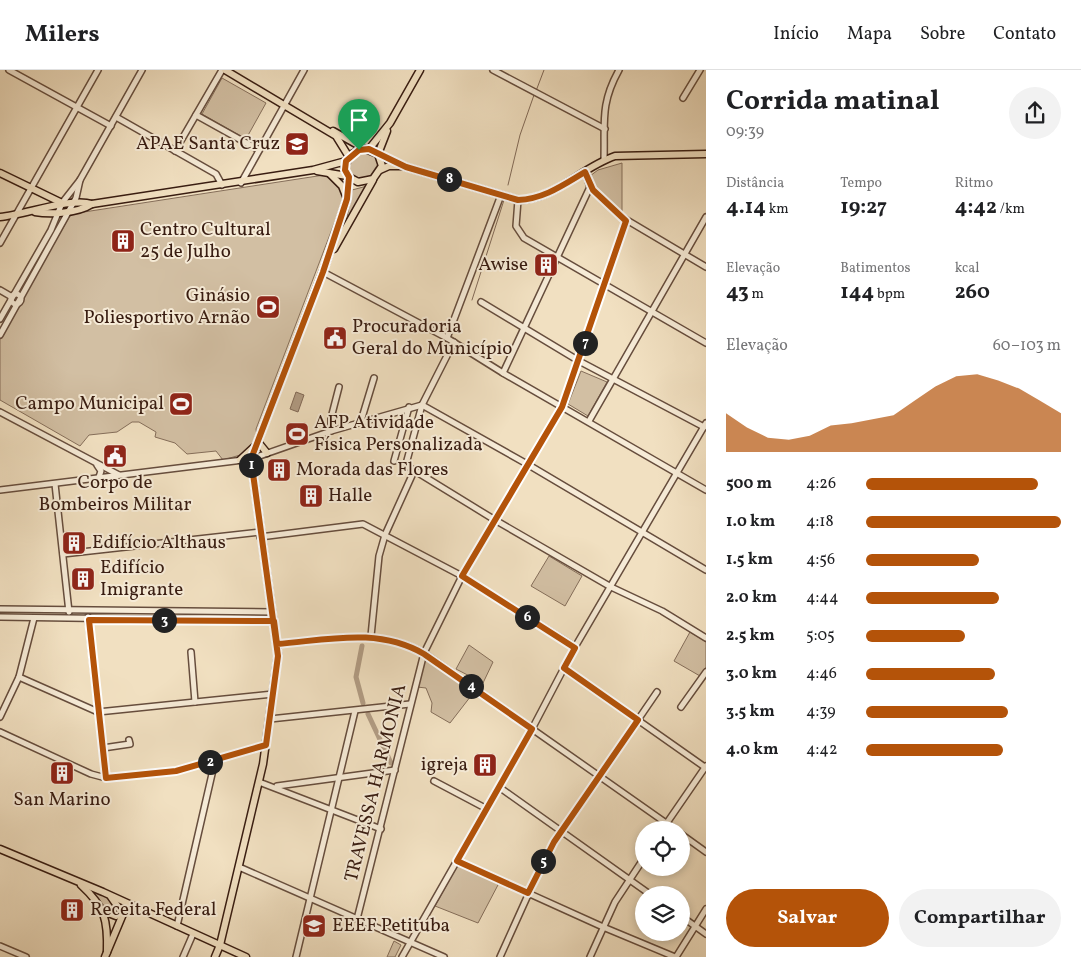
<!DOCTYPE html>
<html lang="pt">
<head>
<meta charset="utf-8">
<style>
	:root { --surface:#fff; --page:#f2f2f2; --text:#202124; --muted:#757577; --line:#e0e0e0; --accent:#b45309 }
	body { margin:0; font-family:Vollkorn,serif; background:var(--page); color:var(--text); height:100vh; display:flex; flex-direction:column; font-size:19px; white-space:nowrap }
	* { box-sizing:border-box; margin:0 }
	p { font-size:16px; color:var(--muted) }
	.icon { flex:none; width:28px; height:28px; fill:none; stroke:currentColor; stroke-width:2; stroke-linecap:round; stroke-linejoin:round }
	.map { position:relative; flex:1; overflow:hidden }
	.sheet { display:flex; flex-direction:column; background:var(--surface); width:375px }
	.sheet>* { flex:none }
	.tools { position:absolute; left:635px; top:751px; display:grid; gap:10px }
	.tools a { display:grid; place-items:center; width:55px; height:55px; border-radius:50%; background:var(--surface); box-shadow:0 2px 8px #0003; font-size:25px }
	.pin { position:absolute; display:grid; place-items:center; width:42px; height:42px; color:#fff; margin:-51px -21px; border-radius:50% 50% 50% 0; rotate:-45deg; box-shadow:0 0 5px #0007 }
	.pin .icon { rotate:45deg }
	.km { position:absolute; width:25px; height:25px; margin:-12px; border-radius:50%; background:#222; color:#fff; font-size:14px; line-height:25px; text-align:center }
	.round { display:grid; place-items:center; flex:none; width:52px; height:52px; border-radius:26px; background:var(--page) }
	.overview { display:flex; align-items:center; justify-content:space-between; height:85px; padding:0 20px }
	h1 { font-size:28px; font-weight:700; line-height:38px }
	.figures { display:grid; grid-template-columns:repeat(3,1fr); gap:8px; height:85px; padding:5px 20px }
	.figures div { display:grid; align-content:center }
	.figures b { font-size:21px; font-weight:700 }
	.figures small { font-size:14px; font-weight:400 }
	.figures p { font-size:14px }
	.chart { height:140px; padding:10px 20px }
	.chart p { display:flex; justify-content:space-between }
	.chart svg { width:100%; height:90px; margin-top:5px; fill:var(--accent); opacity:.7 }
	.cta { display:flex; gap:10px; margin-top:auto; padding:10px 20px }
	.cta a { flex:1; height:58px; border-radius:30px; background:var(--accent); color:#fff; font-size:20px; font-weight:700; line-height:58px; text-align:center }
	.cta a+a { background:var(--page); color:var(--text) }
	ul { padding:0 20px; list-style:none; font-size:16px }
	li { display:grid; grid-template-columns:80px 60px 1fr; align-items:center; height:38px }
	li i { height:12px; border-radius:6px; background:var(--accent) }
	header { display:flex; align-items:center; gap:30px; box-sizing:border-box; height:70px; padding:0 25px; background:var(--surface); border-bottom:1px solid var(--line) }
	header strong { font-size:24px }
	nav { display:flex; gap:28px; margin-inline-start:auto; font-size:18px }
	main { display:flex; flex:1; min-height:0 }
	.map>svg:first-child { display:block }
	.green { fill:#d2bfa3; stroke:#856e5a }
	.water { fill:#b29d85; stroke:#816957 }
	.lines { fill:none; stroke-linecap:round; stroke-linejoin:round }
	.stream { stroke:#816957; stroke-width:1 }
	.canal { stroke:#b29d85; stroke-width:5 }
	.minor-casing { stroke:#664d3d; stroke-width:8 }
	.major-casing { stroke:#381c11; stroke-width:9 }
	.minor { stroke:#f6ebd7; stroke-width:5 }
	.major { stroke:#f1e0c1; stroke-width:6 }
	.route-casing { stroke:#fff; stroke-width:10 }
	.route { stroke:#b45309; stroke-width:6 }
	.labels { text-anchor:middle; dominant-baseline:central; stroke-width:4; stroke-linejoin:round; paint-order:stroke }
	.poi-label { font-size:19px; fill:#381c11; stroke:#f6ebd7; text-anchor:start }
	.street-label { font-size:19px; fill:#381c11; stroke:#f6ebd7 }
</style>
</head>
<body>
<header>
<strong>Milers</strong>
<nav><a>Início</a><a>Mapa</a><a>Sobre</a><a>Contato</a></nav>
</header>
<main>
<div class="map">
<svg width="706" height="887" viewBox="0 0 706 887">
	<rect width="100%" height="100%" fill="#f1e0c1"/>
	<filter id="stains"><feTurbulence type="fractalNoise" baseFrequency=".004" numOctaves="4"/><feColorMatrix values="0 0 0 0 .2 0 0 0 0 .09 0 0 0 0 .02 0 0 0 .5 -.17"/></filter>
	<radialGradient id="worn" r=".72"><stop offset=".6" stop-color="#630" stop-opacity="0"/><stop offset="1" stop-color="#630" stop-opacity=".3"/></radialGradient>
	<g class="green">
		<polygon points="222,8 266,33 246,69 202,44"/>
		<polygon points="366,81 376,84 378,94 370,106 360,109 349,105 348,95 354,86"/>
		<polygon points="622,93 622,144 596,119 590,106 598,100"/>
		<polygon points="324,105 334,109 345,125 256,359 257,366 247,383 223,390 216,381 187,384 175,373 155,367 156,362 139,352 132,352 117,362 89,365 80,376 0,330 0,268 71,144"/>
		<polygon points="367,116 346,153 352,120"/>
		<polygon points="581,301 607,312 588,346 568,334"/>
		<polygon points="549,486 582,506 565,536 531,516"/>
		<polygon points="690,562 706,572 706,597 700,606 674,591"/>
		<polygon points="469,575 493,592 483,613 456,599"/>
		<polygon points="424,589 474,622 450,653 431,642 432,633 426,618 417,617"/>
		<polygon points="459,793 499,813 478,853 435,836"/>
		<polygon points="89,818 113,831 117,841 114,843 109,842"/>
		<polygon points="394,871 401,875 395,887 387,887"/>
	</g>
	<polygon class="water" points="296,322 304,325 298,342 290,339"/>
	<g class="lines">
		<g class="stream">
			<polyline points="536,21 544,0"/>
			<polyline points="508,115 520,65 534,25"/>
			<polyline points="472,230 504,130"/>
		</g>
		<g class="canal">
			<polyline points="362,576 356,607 363,633"/>
			<polyline points="368,644 391,693"/>
		</g>
		<defs>
			<g id="minor">
				<polyline points="9,0 111,56"/>
				<polyline points="493,0 605,59"/>
				<polyline points="683,28 700,0"/>
				<polyline points="196,45 259,80"/>
				<polyline points="116,47 216,104 222,115"/>
				<polyline points="175,81 222,0"/>
				<path d="M604,90C605,52 600,34 619,0"/>
				<polyline points="585,102 590,117 620,146 706,197"/>
				<polyline points="241,113 304,0"/>
				<polyline points="518,130 516,156 524,168 706,273"/>
				<polyline points="0,173 98,0"/>
				<polyline points="323,202 447,268 503,303 706,420"/>
				<polyline points="0,220 12,227"/>
				<circle cx="16" cy="229" r="5"/>
				<polyline points="481,232 579,291 704,357"/>
				<polyline points="0,249 51,160 62,133 80,110 142,0"/>
				<polyline points="0,265 76,128 80,110"/>
				<polyline points="447,268 501,125"/>
				<polyline points="454,272 422,335 406,394 407,396 495,450 611,517 662,541 706,568"/>
				<polyline points="503,303 590,117"/>
				<polyline points="0,342 119,405"/>
				<polyline points="361,351 374,308"/>
				<polyline points="589,351 706,147"/>
				<polyline points="331,361 331,348 339,317"/>
				<polyline points="394,391 409,337"/>
				<polyline points="97,395 101,401 98,410"/>
				<polyline points="55,414 69,542"/>
				<polyline points="0,420 251,389 331,361 422,335 527,394 706,500"/>
				<polyline points="260,467 363,454 462,506 575,577"/>
				<polyline points="63,484 260,462"/>
				<polyline points="0,539 272,542"/>
				<polyline points="0,547 273,551"/>
				<polyline points="88,547 106,708"/>
				<polyline points="371,566 379,486 385,465 414,401"/>
				<path d="M277,574C328,570 377,557 424,583L676,760"/>
				<polyline points="191,582 195,632"/>
				<polyline points="564,598 706,698"/>
				<polyline points="19,607 98,642 273,624"/>
				<polyline points="681,637 706,602"/>
				<polyline points="0,647 19,607 34,548"/>
				<polyline points="270,649 410,634"/>
				<polyline points="0,662 91,704 106,708 177,701 266,675"/>
				<polyline points="103,678 130,674 129,670"/>
				<polyline points="434,711 487,739"/>
				<polyline points="259,712 381,759"/>
				<polyline points="277,716 395,700"/>
				<polyline points="499,717 651,825"/>
				<polyline points="662,760 706,696"/>
				<polyline points="681,764 706,782"/>
				<polyline points="457,791 603,857 675,887"/>
				<polyline points="239,797 444,887"/>
				<polyline points="681,846 706,864"/>
				<polyline points="357,849 424,583 462,506 562,337 626,151"/>
				<polyline points="177,856 215,691"/>
				<polyline points="0,876 26,887"/>
				<polyline points="183,887 193,864"/>
				<polyline points="296,887 355,641"/>
				<polyline points="402,887 532,659 575,577 706,353"/>
				<polyline points="500,887 547,783 657,622"/>
				<polyline points="590,887 615,832 644,788"/>
				<polyline points="676,887 706,839"/>
			</g>
			<g id="major">
				<polyline points="225,0 336,66 349,87"/>
				<polyline points="333,61 363,78"/>
				<polygon points="363,78 378,84 382,96 373,109 358,112 347,106 344,96 352,84"/>
				<polyline points="369,79 390,53 420,0"/>
				<polyline points="378,84 387,61"/>
				<path d="M380,86L406,97L518,130C556,129 580,98 615,86L706,84"/>
				<polyline points="380,100 389,96 402,96"/>
				<polyline points="317,101 347,106"/>
				<polyline points="0,103 62,133"/>
				<polyline points="330,104 342,116 346,126"/>
				<path d="M35,142C51,145 78,143 92,134L313,100L346,91"/>
				<path d="M0,147C25,145 70,127 92,134"/>
				<polyline points="334,179 373,110"/>
				<polyline points="258,372 267,383"/>
				<polyline points="240,390 254,377"/>
				<polyline points="0,779 103,822 246,887"/>
				<path d="M81,815C105,837 108,850 107,882"/>
				<polyline points="111,827 123,844"/>
				<polyline points="103,841 116,846 136,837"/>
				<polyline points="105,887 123,844"/>
				<polyline points="215,887 220,875 263,694 278,585 251,389 326,193 347,129 349,107"/>
			</g>
		</defs>
		<use href="#minor" class="minor-casing"/>
		<use href="#major" class="major-casing"/>
		<use href="#minor" class="minor"/>
		<use href="#major" class="major"/>
	</g>
	<g class="lines">
		<defs>
			<path id="route" d="M359,80L346,91L345,100L349,107L347,129L323,202L251,389L278,586L266,675L176,701L106,708L89,550L274,551L277,574C328,570 377,557 424,584L532,659L457,791L528,823L554,772L638,650L564,598L575,578L462,506L562,337L626,151L593,120L585,102C563,115 544,129 518,130L406,97L369,79L359,80"/>
		</defs>
		<use href="#route" class="route-casing"/>
		<use href="#route" class="route"/>
	</g>
	<defs>
		<symbol id="school-square" viewBox="-11 -11 22 22"><rect x="-9" y="-9" width="18" height="18" rx="4" fill="#8f2418" stroke="#f6ebd7"/><path d="M0-5L7-2L0 1L-7-2ZM-4 1L0 2.5L4 1V4Q0 6-4 4Z" fill="#fff"/></symbol>
		<symbol id="building-square" viewBox="-11 -11 22 22"><rect x="-9" y="-9" width="18" height="18" rx="4" fill="#8f2418" stroke="#f6ebd7"/><path d="M-4-6H4V6H1V3H-1V6H-4ZM-2.5-4.3h1.7v1.8h-1.7ZM.8-4.3h1.7v1.8H.8ZM-2.5-1h1.7V.8h-1.7ZM.8-1h1.7V.8H.8Z" fill="#fff"/></symbol>
		<symbol id="stadium-square" viewBox="-11 -11 22 22"><rect x="-9" y="-9" width="18" height="18" rx="4" fill="#8f2418" stroke="#f6ebd7"/><path d="M0-5a6.5 5 0 1 0 0 10a6.5 5 0 1 0 0-10ZM-3.5-1.8h7v3.6h-7Z" fill="#fff"/></symbol>
		<symbol id="civic-square" viewBox="-11 -11 22 22"><rect x="-9" y="-9" width="18" height="18" rx="4" fill="#8f2418" stroke="#f6ebd7"/><path d="M-.6-6.5H3V-4.5H.6V-3L4-1V1h2V6H-6V1h2V-1L-.6-3ZM-1.2 2.5V6h2.4V2.5Z" fill="#fff"/></symbol>
	</defs>
	<g fill-rule="evenodd">
		<use href="#school-square" x="283" y="60" width="28" height="28"/>
		<use href="#building-square" x="109" y="157" width="28" height="28"/>
		<use href="#building-square" x="532" y="181" width="28" height="28"/>
		<use href="#stadium-square" x="254" y="223" width="28" height="28"/>
		<use href="#civic-square" x="321" y="254" width="28" height="28"/>
		<use href="#stadium-square" x="167" y="320" width="28" height="28"/>
		<use href="#stadium-square" x="283" y="350" width="28" height="28"/>
		<use href="#civic-square" x="101" y="372" width="28" height="28"/>
		<use href="#building-square" x="265" y="386" width="28" height="28"/>
		<use href="#building-square" x="297" y="412" width="28" height="28"/>
		<use href="#building-square" x="60" y="459" width="28" height="28"/>
		<use href="#building-square" x="69" y="495" width="28" height="28"/>
		<use href="#building-square" x="471" y="681" width="28" height="28"/>
		<use href="#building-square" x="48" y="689" width="28" height="28"/>
		<use href="#building-square" x="58" y="826" width="28" height="28"/>
		<use href="#school-square" x="300" y="842" width="28" height="28"/>
	</g>
	<g class="labels">
		<g class="poi-label">
			<text x="280" y="74" text-anchor="end">APAE Santa Cruz</text>
			<text x="140" y="160">Centro Cultural<tspan x="140" dy="22">25 de Julho</tspan></text>
			<text x="528" y="195" text-anchor="end">Awise</text>
			<text x="250" y="226" text-anchor="end">Ginásio<tspan x="250" dy="22">Poliesportivo Arnão</tspan></text>
			<text x="352" y="257">Procuradoria<tspan x="352" dy="22">Geral do Município</tspan></text>
			<text x="164" y="334" text-anchor="end">Campo Municipal</text>
			<text x="314" y="353">AFP Atividade<tspan x="314" dy="22">Física Personalizada</tspan></text>
			<text x="296" y="400">Morada das Flores</text>
			<text x="115" y="413" text-anchor="middle">Corpo de<tspan x="115" dy="22">Bombeiros Militar</tspan></text>
			<text x="328" y="426">Halle</text>
			<text x="92" y="473">Edifício Althaus</text>
			<text x="100" y="498">Edifício<tspan x="100" dy="22">Imigrante</tspan></text>
			<text x="468" y="695" text-anchor="end">igreja</text>
			<text x="62" y="730" text-anchor="middle">San Marino</text>
			<text x="90" y="840">Receita Federal</text>
			<text x="332" y="856">EEEF Petituba</text>
		</g>
		<g class="street-label">
			<text transform="translate(376 713) rotate(-76)">TRAVESSA HARMONIA</text>
		</g>
	</g>
	<rect width="100%" height="100%" filter="url(#stains)"/>
	<rect width="100%" height="100%" fill="url(#worn)"/>
</svg>
<div class="tools">
<a><svg class="icon" aria-label="locate" viewBox="0 0 24 24"><circle cx="12" cy="12" r="6"/><path d="M12 2v4M12 18v4M2 12h4M18 12h4"/></svg></a>
<a><svg class="icon" aria-label="layers" viewBox="0 0 24 24"><path d="M12 4l9 5-9 5-9-5zM3 14l9 5 9-5"/></svg></a>
</div>
<div class="pin" style="left:359px;top:80px;background:#1e9e55"><svg class="icon" aria-label="arrive" viewBox="0 0 24 24"><path d="M6 21V4h12l-3 4 3 4H6"/></svg></div>
<b class="km" style="left:251px;top:395px">1</b>
<b class="km" style="left:210px;top:692px">2</b>
<b class="km" style="left:164px;top:550px">3</b>
<b class="km" style="left:471px;top:616px">4</b>
<b class="km" style="left:543px;top:791px">5</b>
<b class="km" style="left:527px;top:547px">6</b>
<b class="km" style="left:585px;top:273px">7</b>
<b class="km" style="left:449px;top:109px">8</b>
</div>
<section class="sheet">
<div class="overview"><div><h1>Corrida matinal</h1><p>09:39</p></div><a class="round"><svg class="icon" aria-label="share" viewBox="0 0 24 24"><path d="M12 15V3M7 8l5-5 5 5M5 13v7h14v-7"/></svg></a></div>
<div class="figures">
<div><p>Distância</p><b>4.14<small> km</small></b></div>
<div><p>Tempo</p><b>19:27</b></div>
<div><p>Ritmo</p><b>4:42<small> /km</small></b></div>
</div>
<div class="figures">
<div><p>Elevação</p><b>43<small> m</small></b></div>
<div><p>Batimentos</p><b>144<small> bpm</small></b></div>
<div><p>kcal</p><b>260</b></div>
</div>
<div class="chart"><p><span>Elevação</span>60–103 m</p>
<svg viewBox="0 0 160 44" preserveAspectRatio="none"><path d="M0 44V25L10 32L20 37L30 38L40 36L50 31L60 30L70 28L80 26L90 19L100 12L110 7L120 6L130 9L140 13L150 19L160 25V44z"/></svg>
</div>
<ul>
<li><b>500 m</b>4:26<i style="width:88%"></i></li>
<li><b>1.0 km</b>4:18<i style="width:100%"></i></li>
<li><b>1.5 km</b>4:56<i style="width:58%"></i></li>
<li><b>2.0 km</b>4:44<i style="width:68%"></i></li>
<li><b>2.5 km</b>5:05<i style="width:51%"></i></li>
<li><b>3.0 km</b>4:46<i style="width:66%"></i></li>
<li><b>3.5 km</b>4:39<i style="width:73%"></i></li>
<li><b>4.0 km</b>4:42<i style="width:70%"></i></li>
</ul>
<div class="cta"><a>Salvar</a><a>Compartilhar</a></div>
</section>
</main>
</body>
</html>
